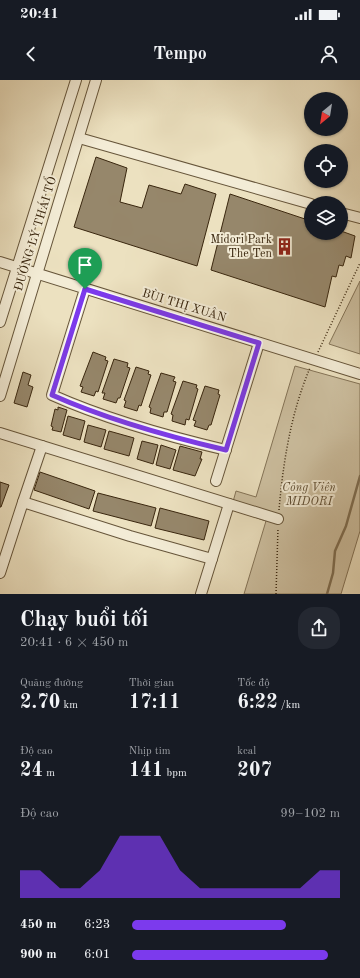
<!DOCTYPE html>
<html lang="vi">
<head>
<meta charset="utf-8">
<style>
	:root { --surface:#171b24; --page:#242831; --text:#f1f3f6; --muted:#9ea1a6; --accent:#7c3aed }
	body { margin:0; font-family:"Old Standard TT",serif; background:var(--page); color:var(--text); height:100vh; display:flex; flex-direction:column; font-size:15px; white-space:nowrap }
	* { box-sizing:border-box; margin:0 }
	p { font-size:13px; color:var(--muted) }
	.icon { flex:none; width:22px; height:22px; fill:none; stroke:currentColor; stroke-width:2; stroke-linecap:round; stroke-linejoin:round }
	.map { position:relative; height:514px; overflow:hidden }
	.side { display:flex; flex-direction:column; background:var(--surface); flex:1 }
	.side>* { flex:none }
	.needle { width:26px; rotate:210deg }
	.controls { position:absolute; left:304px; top:12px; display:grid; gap:8px }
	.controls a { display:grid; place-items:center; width:44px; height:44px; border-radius:50%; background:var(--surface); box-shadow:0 1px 3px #0004; font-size:20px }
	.pin { position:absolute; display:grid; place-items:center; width:34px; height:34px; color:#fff; margin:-41px -17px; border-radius:50% 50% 50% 0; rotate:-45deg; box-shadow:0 0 4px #0007 }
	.pin .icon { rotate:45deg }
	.round { display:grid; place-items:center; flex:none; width:42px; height:42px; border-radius:16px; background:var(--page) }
	.summary { display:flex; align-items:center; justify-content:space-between; height:68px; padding:0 20px }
	h1 { font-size:22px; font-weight:700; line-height:30px }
	.figures { display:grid; grid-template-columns:repeat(3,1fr); gap:6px; height:68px; padding:4px 20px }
	.figures div { display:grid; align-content:center }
	.figures b { font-size:20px; font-weight:700 }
	.figures small { font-size:11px; font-weight:400 }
	.figures p { font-size:11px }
	.chart { height:112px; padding:8px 20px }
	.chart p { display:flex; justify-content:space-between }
	.chart svg { width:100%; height:72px; margin-top:4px; fill:var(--accent); opacity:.7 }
	ul { padding:0 20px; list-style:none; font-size:13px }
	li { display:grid; grid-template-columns:64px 48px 1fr; align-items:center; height:30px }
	li i { height:10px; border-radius:5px; background:var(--accent) }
	.status { display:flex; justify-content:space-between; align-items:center; height:28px; padding:0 20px; background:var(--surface); direction:ltr }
	.status svg { height:11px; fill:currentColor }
	header { display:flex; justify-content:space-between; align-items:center; height:52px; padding:0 20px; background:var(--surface); font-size:18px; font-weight:700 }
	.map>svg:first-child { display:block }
	.green { fill:#cec1a2; stroke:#847458 }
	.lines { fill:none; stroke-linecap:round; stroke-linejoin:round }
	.stream { stroke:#807054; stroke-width:2.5 }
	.building { fill:#96876b; stroke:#39260e }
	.minor-casing { stroke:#66553a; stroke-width:12 }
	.path { stroke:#39260e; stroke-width:1.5; stroke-dasharray:1 2; stroke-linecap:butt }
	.minor { stroke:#f3ecd6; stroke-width:10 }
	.route-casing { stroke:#fff; stroke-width:8 }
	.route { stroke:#7c3aed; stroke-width:5 }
	.labels { text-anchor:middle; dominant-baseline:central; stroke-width:4; stroke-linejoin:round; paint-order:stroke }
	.street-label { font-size:12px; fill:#39260e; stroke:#f3ecd6 }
	.poi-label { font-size:12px; fill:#39260e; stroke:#f3ecd6; text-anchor:end }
	.park-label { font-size:12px; font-style:italic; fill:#5e4d33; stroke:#f3ecd6 }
</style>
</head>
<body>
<div class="status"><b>20:41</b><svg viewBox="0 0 49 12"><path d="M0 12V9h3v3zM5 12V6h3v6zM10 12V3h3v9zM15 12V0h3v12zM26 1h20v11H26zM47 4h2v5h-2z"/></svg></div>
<header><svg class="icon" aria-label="back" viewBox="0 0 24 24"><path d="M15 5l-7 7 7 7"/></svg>Tempo<svg class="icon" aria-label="person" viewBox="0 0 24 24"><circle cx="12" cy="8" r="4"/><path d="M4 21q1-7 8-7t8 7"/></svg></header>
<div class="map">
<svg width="360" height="514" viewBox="0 0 360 514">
	<rect width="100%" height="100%" fill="#ece1c0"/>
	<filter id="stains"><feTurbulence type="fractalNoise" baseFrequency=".005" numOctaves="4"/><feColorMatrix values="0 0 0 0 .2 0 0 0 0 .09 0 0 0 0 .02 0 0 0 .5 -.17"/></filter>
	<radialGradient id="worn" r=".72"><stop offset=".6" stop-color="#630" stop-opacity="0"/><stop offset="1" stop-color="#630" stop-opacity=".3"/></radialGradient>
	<g class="green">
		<polygon points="360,201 360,274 329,264"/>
		<polygon points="295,286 360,304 360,451 341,514 244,514 266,441 231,429 236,411 256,417"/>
	</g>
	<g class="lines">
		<polyline class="stream" points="327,514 333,493 335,471 346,446 360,396"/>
	</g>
	<g class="building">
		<polygon points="96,77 127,88 120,122 142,128 149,105 181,114 185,104 216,114 197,186 74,147"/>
		<polygon points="230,114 311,141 311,153 341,153 341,151 355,156 351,178 346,176 343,186 339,185 336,197 332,196 325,227 211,190"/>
		<polygon points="93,272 106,277 105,280 108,281 98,312 96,311 94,316 81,312 83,307 80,306"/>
		<polygon points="114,279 128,283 127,287 130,288 120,318 118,318 116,323 103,319 105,313 102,313"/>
		<polygon points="136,287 149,291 148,294 151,295 141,326 139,325 137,331 124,327 126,321 124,320"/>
		<polygon points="23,292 31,295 28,305 33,307 27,327 14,323"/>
		<polygon points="161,293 175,297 173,301 176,302 167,332 164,332 163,337 150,333 151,328 149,327"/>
		<polygon points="183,301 197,305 196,308 198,309 189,340 186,339 185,345 172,341 173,335 171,334"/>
		<polygon points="205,306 219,310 218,314 220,315 211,345 209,345 207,350 194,346 196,341 193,340"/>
		<polygon points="58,327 67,330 61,352 52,350 53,347 51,346 55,329 58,330"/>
		<polygon points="68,336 85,341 80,360 63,355"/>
		<polygon points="88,345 106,350 101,367 84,362"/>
		<polygon points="109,351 134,358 129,376 104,369"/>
		<polygon points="142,361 158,365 153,384 137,379"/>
		<polygon points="161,365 176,370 170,389 156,385"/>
		<polygon points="180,366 202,372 200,379 202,379 195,396 173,390"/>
		<polygon points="40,392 95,411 89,429 34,410"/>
		<polygon points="0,402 9,405 1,427 0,427"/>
		<polygon points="98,413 156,428 151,446 93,431"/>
		<polygon points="160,428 209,441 204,460 155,448"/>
	</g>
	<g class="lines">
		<defs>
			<g id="minor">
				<polyline points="79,58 311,124"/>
				<polyline points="341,133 360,138"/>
				<polyline points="0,182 360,294"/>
				<path d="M85,209L52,315C108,340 166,356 226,370"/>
				<polyline points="0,242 76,0"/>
				<polyline points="0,316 96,0"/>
				<polyline points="0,353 278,439"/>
				<polyline points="216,401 259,263"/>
				<polyline points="23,422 42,366"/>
				<polyline points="0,493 23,422 130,456 212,479"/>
				<polyline points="201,514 229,424"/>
			</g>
		</defs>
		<use href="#minor" class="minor-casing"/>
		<g class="path">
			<polyline points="318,272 360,183"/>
			<path d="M279,430C283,383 291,332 310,288"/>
			<polyline points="276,514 278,448"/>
		</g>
		<use href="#minor" class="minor"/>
	</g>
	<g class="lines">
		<defs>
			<path id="route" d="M85,209L259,263L226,370C166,356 108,340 52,315Z"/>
		</defs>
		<use href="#route" class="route-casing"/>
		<use href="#route" class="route"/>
	</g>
	<defs>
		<symbol id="building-bare" viewBox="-9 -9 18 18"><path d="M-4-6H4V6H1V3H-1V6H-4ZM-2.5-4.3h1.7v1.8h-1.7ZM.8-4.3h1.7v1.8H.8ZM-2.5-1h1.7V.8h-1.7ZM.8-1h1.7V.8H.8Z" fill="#8f2418" stroke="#f3ecd6" stroke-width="2.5" paint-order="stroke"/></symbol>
	</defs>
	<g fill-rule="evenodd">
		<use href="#building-bare" x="272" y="154" width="25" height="25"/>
	</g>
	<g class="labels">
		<g class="street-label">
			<text transform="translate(36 154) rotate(-73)">ĐƯỜNG LÝ THÁI TỔ</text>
			<text transform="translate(184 226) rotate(17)">BÙI THỊ XUÂN</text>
		</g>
		<g class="poi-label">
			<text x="272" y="160">Midori Park<tspan x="272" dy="14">The Ten</tspan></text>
		</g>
		<g class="park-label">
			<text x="309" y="408">Công Viên<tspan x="309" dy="14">MIDORI</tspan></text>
		</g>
	</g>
	<rect width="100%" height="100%" filter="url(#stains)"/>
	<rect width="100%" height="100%" fill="url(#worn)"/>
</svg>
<div class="controls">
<a><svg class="needle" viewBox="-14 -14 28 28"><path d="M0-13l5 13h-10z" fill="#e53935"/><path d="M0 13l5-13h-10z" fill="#9ea1a6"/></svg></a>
<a><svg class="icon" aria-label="locate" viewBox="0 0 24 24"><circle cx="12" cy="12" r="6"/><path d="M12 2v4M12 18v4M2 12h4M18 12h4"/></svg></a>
<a><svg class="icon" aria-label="layers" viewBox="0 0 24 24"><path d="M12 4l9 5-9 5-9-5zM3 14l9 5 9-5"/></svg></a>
</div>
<div class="pin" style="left:85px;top:209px;background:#1e9e55"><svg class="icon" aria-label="arrive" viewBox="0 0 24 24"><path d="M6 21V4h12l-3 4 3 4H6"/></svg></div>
</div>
<section class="side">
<div class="summary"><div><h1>Chạy buổi tối</h1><p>20:41 · 6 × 450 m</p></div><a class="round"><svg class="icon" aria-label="share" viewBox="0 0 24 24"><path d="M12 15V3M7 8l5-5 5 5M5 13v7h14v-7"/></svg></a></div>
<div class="figures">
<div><p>Quãng đường</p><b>2.70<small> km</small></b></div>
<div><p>Thời gian</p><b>17:11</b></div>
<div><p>Tốc độ</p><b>6:22<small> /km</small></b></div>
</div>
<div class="figures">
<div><p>Độ cao</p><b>24<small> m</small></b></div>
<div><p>Nhịp tim</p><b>141<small> bpm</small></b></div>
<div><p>kcal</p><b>207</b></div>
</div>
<div class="chart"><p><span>Độ cao</span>99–102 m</p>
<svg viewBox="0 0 160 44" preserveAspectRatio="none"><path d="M0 44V27L10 27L20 38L30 38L40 27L50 6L60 6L70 6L80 27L90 38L100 38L110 38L120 38L130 38L140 38L150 27L160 27V44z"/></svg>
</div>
<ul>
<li><b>450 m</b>6:23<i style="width:74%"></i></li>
<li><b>900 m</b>6:01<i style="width:94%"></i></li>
</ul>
</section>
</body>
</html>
